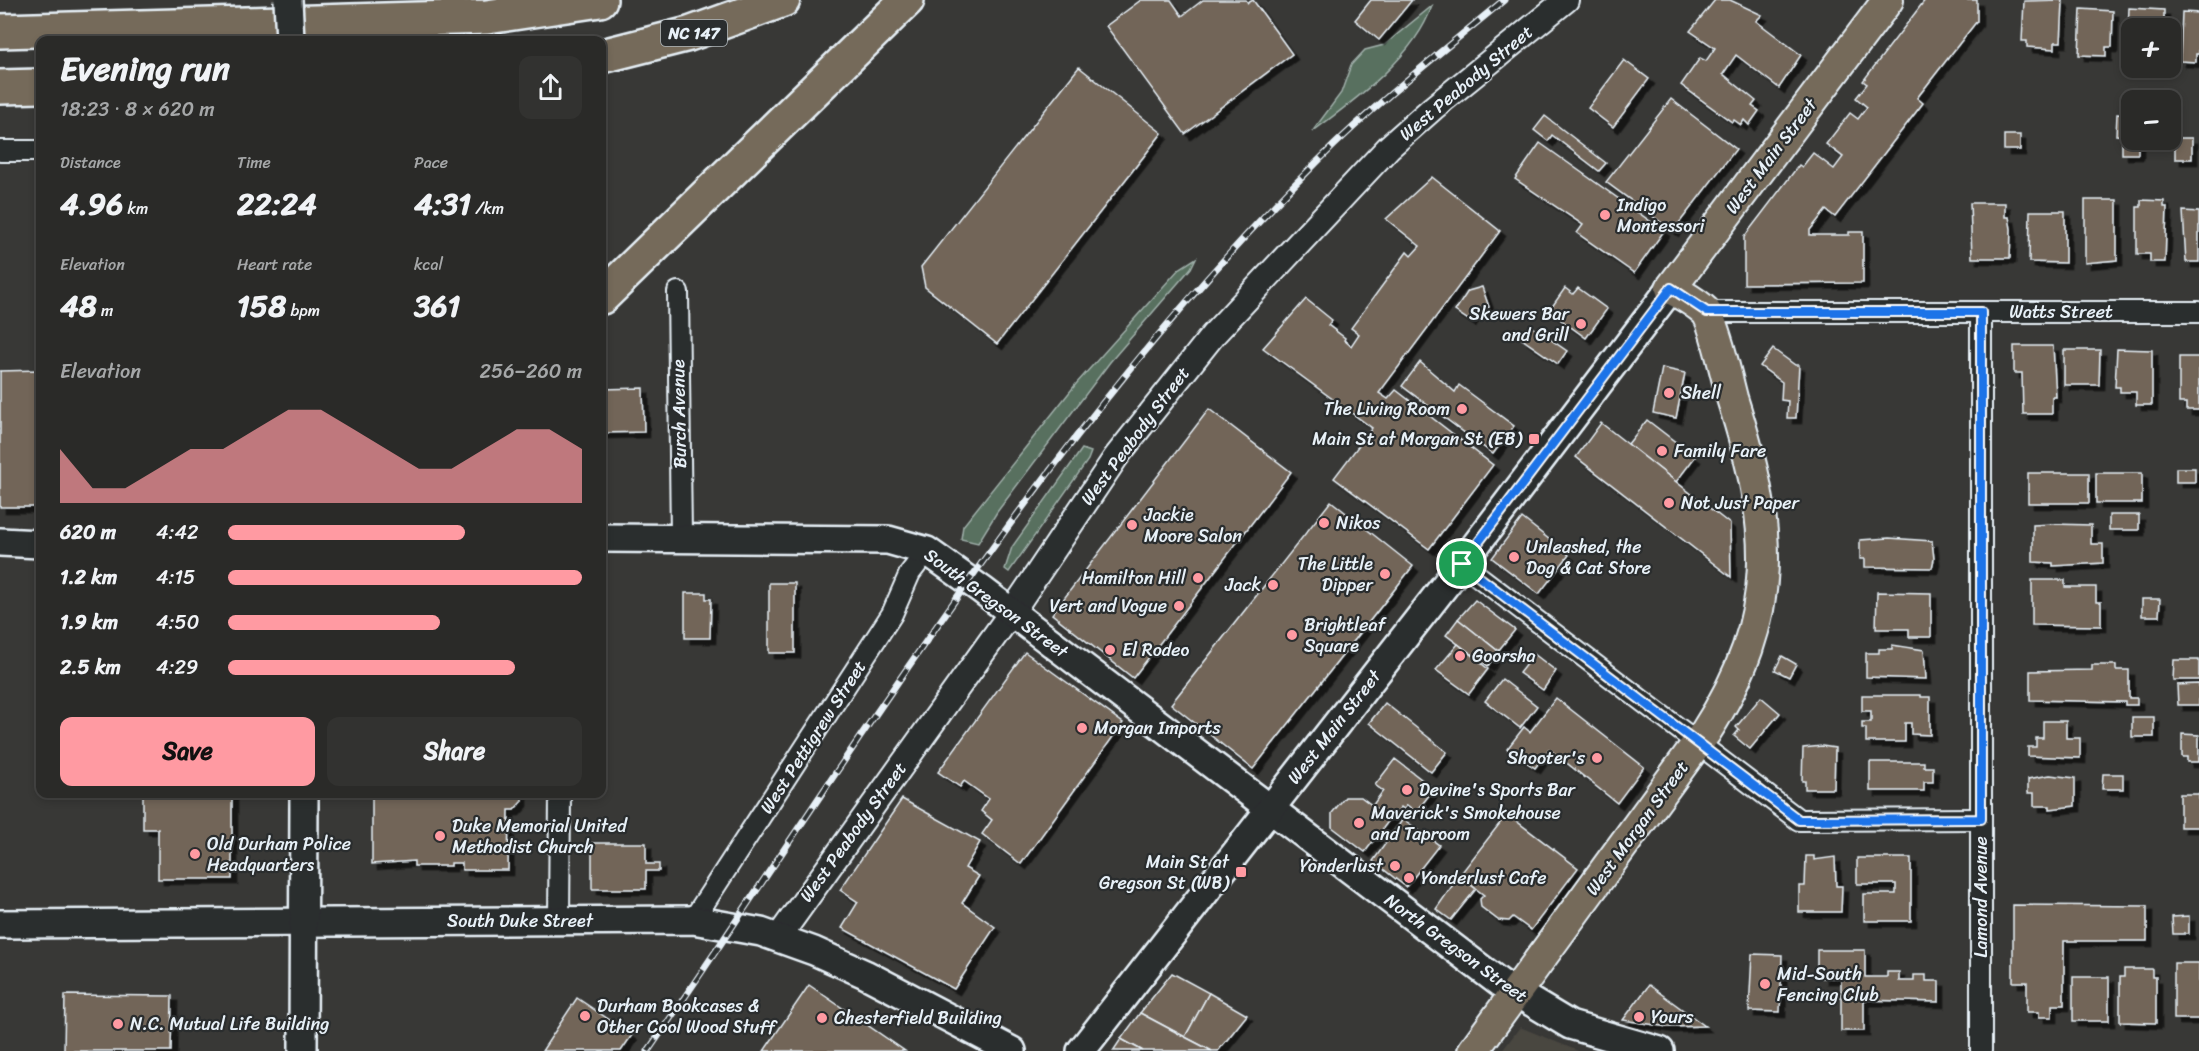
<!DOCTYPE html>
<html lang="en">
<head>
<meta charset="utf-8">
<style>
	:root { --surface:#2a2a28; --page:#323230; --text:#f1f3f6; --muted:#a5a7a8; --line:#464645; --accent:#ff9aa2 }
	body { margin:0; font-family:Sriracha,sans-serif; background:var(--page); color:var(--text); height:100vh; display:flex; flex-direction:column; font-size:22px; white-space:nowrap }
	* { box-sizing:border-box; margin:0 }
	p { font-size:20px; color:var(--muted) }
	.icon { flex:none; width:33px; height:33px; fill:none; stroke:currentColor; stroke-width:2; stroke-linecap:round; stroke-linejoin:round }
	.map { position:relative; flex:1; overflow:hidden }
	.drawer { position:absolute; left:36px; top:36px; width:570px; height:762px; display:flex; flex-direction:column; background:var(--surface); border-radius:12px; box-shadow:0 3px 9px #0003,0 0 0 2px var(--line) }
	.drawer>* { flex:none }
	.controls { position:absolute; left:2121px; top:18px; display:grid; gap:12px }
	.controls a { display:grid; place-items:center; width:60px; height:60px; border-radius:12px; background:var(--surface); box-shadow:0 3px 9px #0003,0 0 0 2px var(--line); font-size:30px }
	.pin { position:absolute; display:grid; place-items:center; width:51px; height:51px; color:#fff; margin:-26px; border:3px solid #fff; border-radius:50%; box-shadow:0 2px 6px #0007 }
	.round { display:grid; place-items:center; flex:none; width:63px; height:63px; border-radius:12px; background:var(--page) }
	.head { display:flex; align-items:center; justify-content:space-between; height:102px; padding:0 24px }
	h1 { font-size:33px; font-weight:800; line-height:45px }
	.stats { display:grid; grid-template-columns:repeat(3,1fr); gap:9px; height:102px; padding:6px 24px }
	.stats div { display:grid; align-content:center }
	.stats b { font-size:30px; font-weight:800 }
	.stats small { font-size:16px; font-weight:400 }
	.stats p { font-size:16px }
	.chart { height:168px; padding:12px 24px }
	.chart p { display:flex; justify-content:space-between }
	.chart svg { width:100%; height:108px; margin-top:6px; fill:var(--accent); opacity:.7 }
	.action { display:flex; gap:12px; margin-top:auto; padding:12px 24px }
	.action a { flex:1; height:69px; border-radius:12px; background:var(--accent); color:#111; font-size:24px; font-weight:800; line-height:69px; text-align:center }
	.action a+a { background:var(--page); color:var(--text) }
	ul { padding:0 24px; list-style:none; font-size:20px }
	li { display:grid; grid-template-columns:96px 72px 1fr; align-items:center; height:45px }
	li i { height:15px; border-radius:8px; background:var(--accent) }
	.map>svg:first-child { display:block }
	.built { fill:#494640 }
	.green { fill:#58705e; stroke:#a0b0ab; stroke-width:1.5 }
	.building { fill:#726558; stroke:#e8f1f8; stroke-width:1.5; filter:url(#shadow) }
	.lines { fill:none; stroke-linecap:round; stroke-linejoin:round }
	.minor-casing { stroke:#e8f1f8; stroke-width:24 }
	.tertiary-casing { stroke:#e8f1f8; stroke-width:28 }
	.secondary-casing { stroke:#e8f1f8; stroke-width:32 }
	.primary-casing { stroke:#e8f1f8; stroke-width:34 }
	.motorway-casing { stroke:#e8f1f8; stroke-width:38 }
	.minor { stroke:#2a2d2e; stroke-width:20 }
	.tertiary { stroke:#2a2d2e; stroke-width:24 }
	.secondary { stroke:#2a2d2e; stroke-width:27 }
	.primary { stroke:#746a5a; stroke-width:30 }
	.motorway { stroke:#746a5a; stroke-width:33 }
	.rail-casing { stroke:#e8f1f8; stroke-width:7 }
	.rail { stroke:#2a2d2e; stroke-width:4.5; stroke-dasharray:14; stroke-linecap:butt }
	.secondary-bridge-casing { stroke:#e8f1f8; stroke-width:32; stroke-linecap:butt }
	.secondary-bridge { stroke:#2a2d2e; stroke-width:27 }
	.route-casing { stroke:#fff; stroke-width:12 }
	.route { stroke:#1a73e8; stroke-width:8 }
	.poi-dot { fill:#ff9aa2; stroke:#2a2d2e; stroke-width:2 }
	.labels { text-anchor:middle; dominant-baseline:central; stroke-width:4.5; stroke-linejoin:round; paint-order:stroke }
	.shield { fill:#2a2d2e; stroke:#afb6bb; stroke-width:1.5 }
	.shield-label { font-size:16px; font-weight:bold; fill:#e8f1f8 }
	.street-label { font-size:18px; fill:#e8f1f8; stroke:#2a2d2e }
	.poi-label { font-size:18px; fill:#e8f1f8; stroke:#2a2d2e; text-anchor:start }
</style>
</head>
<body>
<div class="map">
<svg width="2199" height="1051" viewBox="0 0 2199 1051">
	<defs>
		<filter id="shadow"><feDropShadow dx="5.5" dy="5.5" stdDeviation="0" flood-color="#0009"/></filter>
	</defs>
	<rect width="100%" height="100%" fill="#383836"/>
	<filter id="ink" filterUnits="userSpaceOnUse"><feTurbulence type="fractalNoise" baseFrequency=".0167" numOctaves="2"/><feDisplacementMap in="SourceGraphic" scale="12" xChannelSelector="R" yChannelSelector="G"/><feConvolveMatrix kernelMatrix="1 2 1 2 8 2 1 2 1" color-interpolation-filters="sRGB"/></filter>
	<g filter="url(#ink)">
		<polygon class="built" points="1520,1027 1578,1051 1579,1051 1502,1051"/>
		<g class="green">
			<path d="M1432,6C1415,57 1355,100 1312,132L1341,93L1351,65L1365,50L1384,45Z"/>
			<polygon points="1196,258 1191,268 1110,362 997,512 978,543 961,539 963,526 1076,384 1179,269"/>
			<polygon points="1082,449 1091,452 1088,460 1009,572 1005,569 1012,547"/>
		</g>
		<g class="building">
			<polygon points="1141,0 1171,0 1182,16 1203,0 1246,0 1248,3 1253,0 1292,54 1185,134 1106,26"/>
			<polygon points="1371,0 1412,0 1379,40 1355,20"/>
			<polygon points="1715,0 1730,0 1762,15 1756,21 1801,55 1779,88 1736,55 1723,74 1756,101 1752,106 1759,111 1749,125 1744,120 1741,125 1734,120 1732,122 1681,85 1700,58 1706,61 1715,48 1690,31"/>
			<polygon points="1925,0 1977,0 1977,21 1917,98 1923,103 1835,217 1826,210 1810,230 1810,235 1849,235 1849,232 1863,232 1863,283 1744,284 1744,237 1799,165 1802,167 1813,153 1834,169 1843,157 1826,144 1850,113 1858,119 1867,107 1856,98 1867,84 1863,81"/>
			<polygon points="2061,0 2063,3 2061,42 2055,42 2055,49 2027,47 2027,41 2022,41 2024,1"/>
			<polygon points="2129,8 2164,10 2164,28 2132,28 2132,56 2127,56"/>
			<polygon points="2081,9 2113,11 2112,47 2106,47 2106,56 2079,55"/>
			<polygon points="2182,12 2199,13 2199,54 2196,54 2196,62 2180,61"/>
			<polygon points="1624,60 1649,79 1613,127 1588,108"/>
			<polygon points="1079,67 1162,133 997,344 925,287 921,267"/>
			<polygon points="1671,99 1736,149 1673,231 1606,182"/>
			<polygon points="2117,114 2131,115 2130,136 2116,135"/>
			<polygon points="1545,116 1606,163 1599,171 1552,135 1548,141 1534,130"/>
			<rect x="2004" y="135" width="16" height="15"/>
			<rect x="2175" y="138" width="17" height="21"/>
			<rect x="2122" y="140" width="16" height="14"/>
			<polygon points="1540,143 1664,231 1634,273 1577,233 1583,225 1515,179"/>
			<polygon points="1432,177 1500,231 1379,393 1388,399 1396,390 1493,465 1429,549 1334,478 1372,428 1263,348 1306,299 1332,320 1328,325 1345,338 1344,340 1351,346 1359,334 1351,328 1407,252 1411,256 1420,246 1386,219"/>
			<polygon points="2085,200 2117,200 2117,260 2085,263"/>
			<polygon points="2141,200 2164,201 2164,207 2167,207 2165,262 2150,262 2150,254 2137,254 2137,207 2141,207"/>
			<polygon points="1970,203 2005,203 2005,217 2009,217 2011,229 2010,258 1972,258"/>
			<polygon points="2030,211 2065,211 2065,263 2029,262"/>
			<polygon points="2183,211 2199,212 2199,262 2186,262"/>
			<polygon points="1482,287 1489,307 1477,311 1470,321 1455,311 1468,291"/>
			<polygon points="1565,288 1573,294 1578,288 1607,309 1586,338 1549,311"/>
			<polygon points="1531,326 1567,351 1558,364 1522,339"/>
			<polygon points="2014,346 2053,346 2056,397 2052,397 2052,414 2023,414 2022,373 2014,373"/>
			<polygon points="1773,349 1795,365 1799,365 1796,418 1787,418 1788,401 1781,400 1782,382 1760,366"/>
			<polygon points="2117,349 2152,350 2152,405 2136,405 2136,392 2120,392 2120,387 2115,387"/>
			<polygon points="2064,350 2100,350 2099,385 2064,385"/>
			<polygon points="2179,357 2199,357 2199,410 2186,410 2186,403 2179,403"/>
			<polygon points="1420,362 1455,392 1459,385 1514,426 1493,454 1402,386"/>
			<polygon points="1662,368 1685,373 1676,418 1653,413"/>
			<polygon points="40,370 40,507 0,507 0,371"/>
			<polygon points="643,388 644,432 602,433 602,389"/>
			<polygon points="1209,409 1291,472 1133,678 1052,614"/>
			<polygon points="1647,420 1695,457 1676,482 1628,444"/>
			<polygon points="1601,423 1730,524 1731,577 1576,457"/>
			<rect x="2176" y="468" width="19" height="14"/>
			<rect x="2028" y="473" width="61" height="30"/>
			<rect x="2096" y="473" width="46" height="30"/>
			<polygon points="1331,501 1413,566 1253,769 1171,704"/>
			<rect x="2109" y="515" width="30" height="15"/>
			<polygon points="1522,518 1569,555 1539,594 1492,558"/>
			<polygon points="2053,524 2091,525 2091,544 2103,544 2103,563 2053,566 2053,563 2033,562 2033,525"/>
			<polygon points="1889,538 1932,541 1934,559 1932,568 1865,567 1865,559 1860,559 1860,540"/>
			<polygon points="2032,580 2065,580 2065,587 2096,587 2096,602 2101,602 2101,626 2032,625"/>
			<rect x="769" y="583" width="26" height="70"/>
			<polygon points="1877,592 1931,593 1931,637 1909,637 1909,629 1876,629"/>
			<polygon points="685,593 706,593 706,599 711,599 710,638 685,638"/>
			<polygon points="2142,599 2160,599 2159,616 2142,616"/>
			<polygon points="1475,600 1515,630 1498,651 1458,619"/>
			<polygon points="1458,619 1498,651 1488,666 1446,635"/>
			<polygon points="1458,644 1488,669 1469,694 1436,670"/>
			<polygon points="1892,645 1924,650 1926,679 1866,677 1866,653 1879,653 1879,649 1892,649"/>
			<polygon points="1025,652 1123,723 1021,864 982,834 992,820 981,811 989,799 964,781 960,787 938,772"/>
			<polygon points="1534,654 1556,671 1543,690 1519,673"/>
			<polygon points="1782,656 1796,664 1789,677 1775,670"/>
			<polygon points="2174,660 2199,660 2199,680 2173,680"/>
			<polygon points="2092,665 2116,665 2116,670 2129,670 2129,698 2137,698 2137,705 2125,705 2125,702 2030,700 2030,671 2092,670"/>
			<polygon points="1502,679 1537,706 1520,728 1485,701"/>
			<polygon points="2199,684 2199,705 2178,705 2177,685"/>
			<polygon points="1862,695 1921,695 1921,697 1930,697 1930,735 1911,734 1911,723 1905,723 1905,742 1866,742 1866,728 1862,728 1862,722 1871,722 1871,711 1862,711"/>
			<polygon points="1761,697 1780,713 1750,749 1734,736 1739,730 1736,727"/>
			<polygon points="1556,698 1644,767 1617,803 1549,749 1535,768 1507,749 1524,727 1530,732"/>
			<polygon points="1385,703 1447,752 1431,772 1369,723"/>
			<rect x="2132" y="717" width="22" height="20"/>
			<polygon points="2043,721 2066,721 2066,738 2080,738 2080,758 2028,756 2028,747 2036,747 2036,738 2043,738"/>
			<polygon points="2182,734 2199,735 2199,762 2187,762 2187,757 2182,757"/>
			<polygon points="1822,746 1835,748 1834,789 1805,789 1805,781 1802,781 1803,748"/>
			<polygon points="1395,759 1434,789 1416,812 1407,805 1404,809 1401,807 1391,820 1372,806 1383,791 1375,785"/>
			<polygon points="1870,762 1924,762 1924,767 1933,767 1933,782 1924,782 1924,791 1870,791"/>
			<polygon points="2103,774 2123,774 2123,789 2102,789"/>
			<polygon points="2050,775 2075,778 2075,806 2050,809 2050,806 2034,806 2034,793 2028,793 2028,779"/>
			<polygon points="143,794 232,794 232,879 158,879 158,829 143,829"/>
			<polygon points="372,794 389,794 389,796 412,796 412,794 522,794 522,801 514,810 509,810 508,870 462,870 462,863 451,863 451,866 414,866 414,861 372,864"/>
			<rect x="2180" y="794" width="19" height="33"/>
			<polygon points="1345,797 1361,797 1390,819 1365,852 1332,827 1332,813"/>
			<polygon points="902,799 980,842 965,868 979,876 962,903 995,927 954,989 842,928 858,902 840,890"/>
			<polygon points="1507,814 1578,868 1531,930 1513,917 1509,921 1498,920 1481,907 1480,899 1484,895 1459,876"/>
			<polygon points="1403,819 1439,845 1406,887 1373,861"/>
			<polygon points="592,843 646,843 646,864 659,864 659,871 646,871 646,889 592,889"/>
			<polygon points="1806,856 1814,856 1814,860 1835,857 1836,886 1842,886 1841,912 1799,912 1799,886 1805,886"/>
			<polygon points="1857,858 1911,858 1911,921 1864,921 1864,894 1896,894 1896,884 1857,884"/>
			<polygon points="1459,876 1476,889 1451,920 1436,909"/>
			<polygon points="2013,905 2147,906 2147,941 2064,941 2064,1005 2052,1005 2052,1017 2039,1017 2039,1012 2027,1012 2027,982 2013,982"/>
			<polygon points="2189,916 2189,934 2173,934 2172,917"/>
			<polygon points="1817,950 1865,950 1865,977 1887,977 1887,972 1899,972 1899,981 1914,981 1914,975 1926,975 1926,981 1939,981 1939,1002 1864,1000 1864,1031 1841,1031 1841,978 1822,978 1822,969 1817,969"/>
			<polygon points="1752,954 1782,955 1780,1012 1749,1011"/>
			<rect x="2174" y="963" width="25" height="56"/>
			<polygon points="2124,969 2152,969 2152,977 2156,977 2156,1023 2120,1022 2120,977 2124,977"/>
			<polygon points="1172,973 1209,993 1185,1037 1140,1013"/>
			<rect x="2073" y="977" width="36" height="44"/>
			<polygon points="809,985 905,1051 764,1051"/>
			<polygon points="1649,985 1705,1026 1668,1027 1623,1020"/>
			<polygon points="1209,993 1247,1015 1218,1051 1212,1051 1185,1037"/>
			<polygon points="65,995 172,996 171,1051 64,1051"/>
			<polygon points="577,998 632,1035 621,1051 542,1051"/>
			<polygon points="1140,1013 1185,1037 1212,1051 1143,1051 1121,1039"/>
			<polygon points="1121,1039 1143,1051 1113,1051"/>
		</g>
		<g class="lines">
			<defs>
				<g id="minor">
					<polyline points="0,151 40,151"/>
					<polyline points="678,292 681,537"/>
					<polyline points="1707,312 2199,312"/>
					<polyline points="1462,564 1799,820 1981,819"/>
					<polyline points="693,920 892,614 910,573 927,551"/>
					<polyline points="559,921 560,794"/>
					<polyline points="1981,1051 1981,312"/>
				</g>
				<polyline id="tertiary" points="778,938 1011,613 1116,457 1213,335 1389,147 1433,108 1566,0"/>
				<g id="secondary">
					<polyline points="602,538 888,540 927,551 982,590 1500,983 1570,1025 1660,1051"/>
					<polyline points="0,542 40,544"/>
					<polyline points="0,924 693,920 761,932 814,951 865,974 1012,1051"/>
					<polyline points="303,1051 304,794"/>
					<polyline points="1081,1051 1453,575 1671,288"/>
				</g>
				<path id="primary" d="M1473,1051L1705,733C1782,614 1773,527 1732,398C1728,382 1713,319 1705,311C1696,302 1682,295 1671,288L1888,0"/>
				<g id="motorway">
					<polyline points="0,31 487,17 600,0"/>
					<polyline points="602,56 689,34 783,0"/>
					<polyline points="0,87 40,86"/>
					<polyline points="602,297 907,0"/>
				</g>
			</defs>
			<use href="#minor" class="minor-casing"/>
			<use href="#tertiary" class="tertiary-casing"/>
			<use href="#secondary" class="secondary-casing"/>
			<use href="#primary" class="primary-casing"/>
			<use href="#motorway" class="motorway-casing"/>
			<use href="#minor" class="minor"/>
			<use href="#tertiary" class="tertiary"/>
			<use href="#secondary" class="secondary"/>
			<use href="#primary" class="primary"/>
			<use href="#motorway" class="motorway"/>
			<defs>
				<path id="rail" d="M648,1051C858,745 1053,424 1318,161C1376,103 1441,52 1504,0"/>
			</defs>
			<use href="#rail" class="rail-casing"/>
			<use href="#rail" class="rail"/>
			<defs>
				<polyline id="secondary-bridge" points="288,0 290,40"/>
			</defs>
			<use href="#secondary-bridge" class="secondary-bridge-casing"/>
			<use href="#secondary-bridge" class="secondary-bridge"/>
		</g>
	</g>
	<g class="lines" filter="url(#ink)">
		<defs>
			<polygon id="route" points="1671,288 1707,312 1981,312 1981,819 1799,820 1462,564"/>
		</defs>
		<use href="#route" class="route-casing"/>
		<use href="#route" class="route"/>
	</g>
	<g class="poi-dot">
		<circle cx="1605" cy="215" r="6"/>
		<circle cx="1581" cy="324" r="6"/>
		<circle cx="1669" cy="393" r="6"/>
		<circle cx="1462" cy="409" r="6"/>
		<rect x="1528" y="433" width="12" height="12" rx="3"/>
		<circle cx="1662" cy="451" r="6"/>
		<circle cx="1669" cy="503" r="6"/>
		<circle cx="1324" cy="523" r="6"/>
		<circle cx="1132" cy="525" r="6"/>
		<circle cx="1514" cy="557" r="6"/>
		<circle cx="1385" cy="574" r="6"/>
		<circle cx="1198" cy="578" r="6"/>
		<circle cx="1273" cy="585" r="6"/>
		<circle cx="1179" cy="606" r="6"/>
		<circle cx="1292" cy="635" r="6"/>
		<circle cx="1110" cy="650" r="6"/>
		<circle cx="1460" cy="656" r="6"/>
		<circle cx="1082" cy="728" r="6"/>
		<circle cx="1597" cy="758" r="6"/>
		<circle cx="1407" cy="790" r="6"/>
		<circle cx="1359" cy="823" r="6"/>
		<circle cx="440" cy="836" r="6"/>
		<circle cx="195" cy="854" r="6"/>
		<circle cx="1395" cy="866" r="6"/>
		<rect x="1235" y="866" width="12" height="12" rx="3"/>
		<circle cx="1409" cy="878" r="6"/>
		<circle cx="1765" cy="984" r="6"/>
		<circle cx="585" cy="1016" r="6"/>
		<circle cx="1639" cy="1017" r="6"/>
		<circle cx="822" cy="1018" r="6"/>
		<circle cx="118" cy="1024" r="6"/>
	</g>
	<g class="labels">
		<rect class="shield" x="661" y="20" width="66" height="26" rx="4.5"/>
		<g class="shield-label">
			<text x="694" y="33">NC 147</text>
		</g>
		<g class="street-label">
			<text transform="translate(1466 83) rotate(-40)">West Peabody Street</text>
			<text transform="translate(1771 156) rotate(-53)">West Main Street</text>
			<text x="2061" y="312">Watts Street</text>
			<text transform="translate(679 414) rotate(-91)">Burch Avenue</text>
			<text transform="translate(1135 436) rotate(-53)">West Peabody Street</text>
			<text transform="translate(996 603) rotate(36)">South Gregson Street</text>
			<text transform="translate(1334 727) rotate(-52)">West Main Street</text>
			<text transform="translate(813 737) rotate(-57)">West Pettigrew Street</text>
			<text transform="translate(1637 828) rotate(-54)">West Morgan Street</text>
			<text transform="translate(853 832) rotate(-54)">West Peabody Street</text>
			<text transform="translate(1981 897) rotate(-90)">Lamond Avenue</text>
			<text x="520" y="921">South Duke Street</text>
			<text transform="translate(1456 948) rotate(36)">North Gregson Street</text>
		</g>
		<g class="poi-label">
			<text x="1617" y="205">Indigo<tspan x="1617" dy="21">Montessori</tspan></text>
			<text x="1569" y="314" text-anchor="end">Skewers Bar<tspan x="1569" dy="21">and Grill</tspan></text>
			<text x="1681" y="393">Shell</text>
			<text x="1450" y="409" text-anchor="end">The Living Room</text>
			<text x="1522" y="439" text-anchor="end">Main St at Morgan St (EB)</text>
			<text x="1674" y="451">Family Fare</text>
			<text x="1681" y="503">Not Just Paper</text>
			<text x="1144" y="515">Jackie<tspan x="1144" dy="21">Moore Salon</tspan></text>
			<text x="1336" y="523">Nikos</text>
			<text x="1526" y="547">Unleashed, the<tspan x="1526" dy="21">Dog &amp; Cat Store</tspan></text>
			<text x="1373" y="564" text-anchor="end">The Little<tspan x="1373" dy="21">Dipper</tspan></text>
			<text x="1186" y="578" text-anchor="end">Hamilton Hill</text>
			<text x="1261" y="585" text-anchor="end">Jack</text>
			<text x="1167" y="606" text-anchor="end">Vert and Vogue</text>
			<text x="1304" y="625">Brightleaf<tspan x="1304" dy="21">Square</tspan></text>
			<text x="1122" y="650">El Rodeo</text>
			<text x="1472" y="656">Goorsha</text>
			<text x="1094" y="728">Morgan Imports</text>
			<text x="1585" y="758" text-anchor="end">Shooter's</text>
			<text x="1419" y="790">Devine's Sports Bar</text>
			<text x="1371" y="813">Maverick's Smokehouse<tspan x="1371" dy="21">and Taproom</tspan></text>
			<text x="452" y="826">Duke Memorial United<tspan x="452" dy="21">Methodist Church</tspan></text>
			<text x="207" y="844">Old Durham Police<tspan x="207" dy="21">Headquarters</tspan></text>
			<text x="1229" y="862" text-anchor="end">Main St at<tspan x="1229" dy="21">Gregson St (WB)</tspan></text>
			<text x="1383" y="866" text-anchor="end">Yonderlust</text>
			<text x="1421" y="878">Yonderlust Cafe</text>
			<text x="1777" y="974">Mid-South<tspan x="1777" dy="21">Fencing Club</tspan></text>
			<text x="597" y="1006">Durham Bookcases &amp;<tspan x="597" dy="21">Other Cool Wood Stuff</tspan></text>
			<text x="1651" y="1017">Yours</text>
			<text x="834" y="1018">Chesterfield Building</text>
			<text x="130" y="1024">N.C. Mutual Life Building</text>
		</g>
	</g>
</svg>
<div class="controls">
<a>+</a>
<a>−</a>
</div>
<div class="pin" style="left:1462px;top:564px;background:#1e9e55"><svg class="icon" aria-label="arrive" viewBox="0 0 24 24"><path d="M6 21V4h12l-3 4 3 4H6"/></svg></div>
<section class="drawer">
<div class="head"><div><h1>Evening run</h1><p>18:23 · 8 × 620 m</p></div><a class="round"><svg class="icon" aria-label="share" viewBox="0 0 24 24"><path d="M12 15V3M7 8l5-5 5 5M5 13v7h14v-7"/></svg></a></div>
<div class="stats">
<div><p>Distance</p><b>4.96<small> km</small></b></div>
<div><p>Time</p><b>22:24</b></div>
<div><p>Pace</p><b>4:31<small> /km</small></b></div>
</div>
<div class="stats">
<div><p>Elevation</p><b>48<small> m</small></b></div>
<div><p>Heart rate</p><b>158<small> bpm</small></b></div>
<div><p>kcal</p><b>361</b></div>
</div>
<div class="chart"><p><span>Elevation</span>256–260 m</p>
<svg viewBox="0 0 160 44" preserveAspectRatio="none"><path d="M0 44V22L10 38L20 38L30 30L40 22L50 22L60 14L70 6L80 6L90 14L100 22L110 30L120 30L130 22L140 14L150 14L160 22V44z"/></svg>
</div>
<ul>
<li><b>620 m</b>4:42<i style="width:67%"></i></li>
<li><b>1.2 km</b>4:15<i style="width:100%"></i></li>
<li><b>1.9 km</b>4:50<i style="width:60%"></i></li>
<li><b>2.5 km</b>4:29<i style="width:81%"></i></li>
</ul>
<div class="action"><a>Save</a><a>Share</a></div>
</section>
</div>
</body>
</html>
